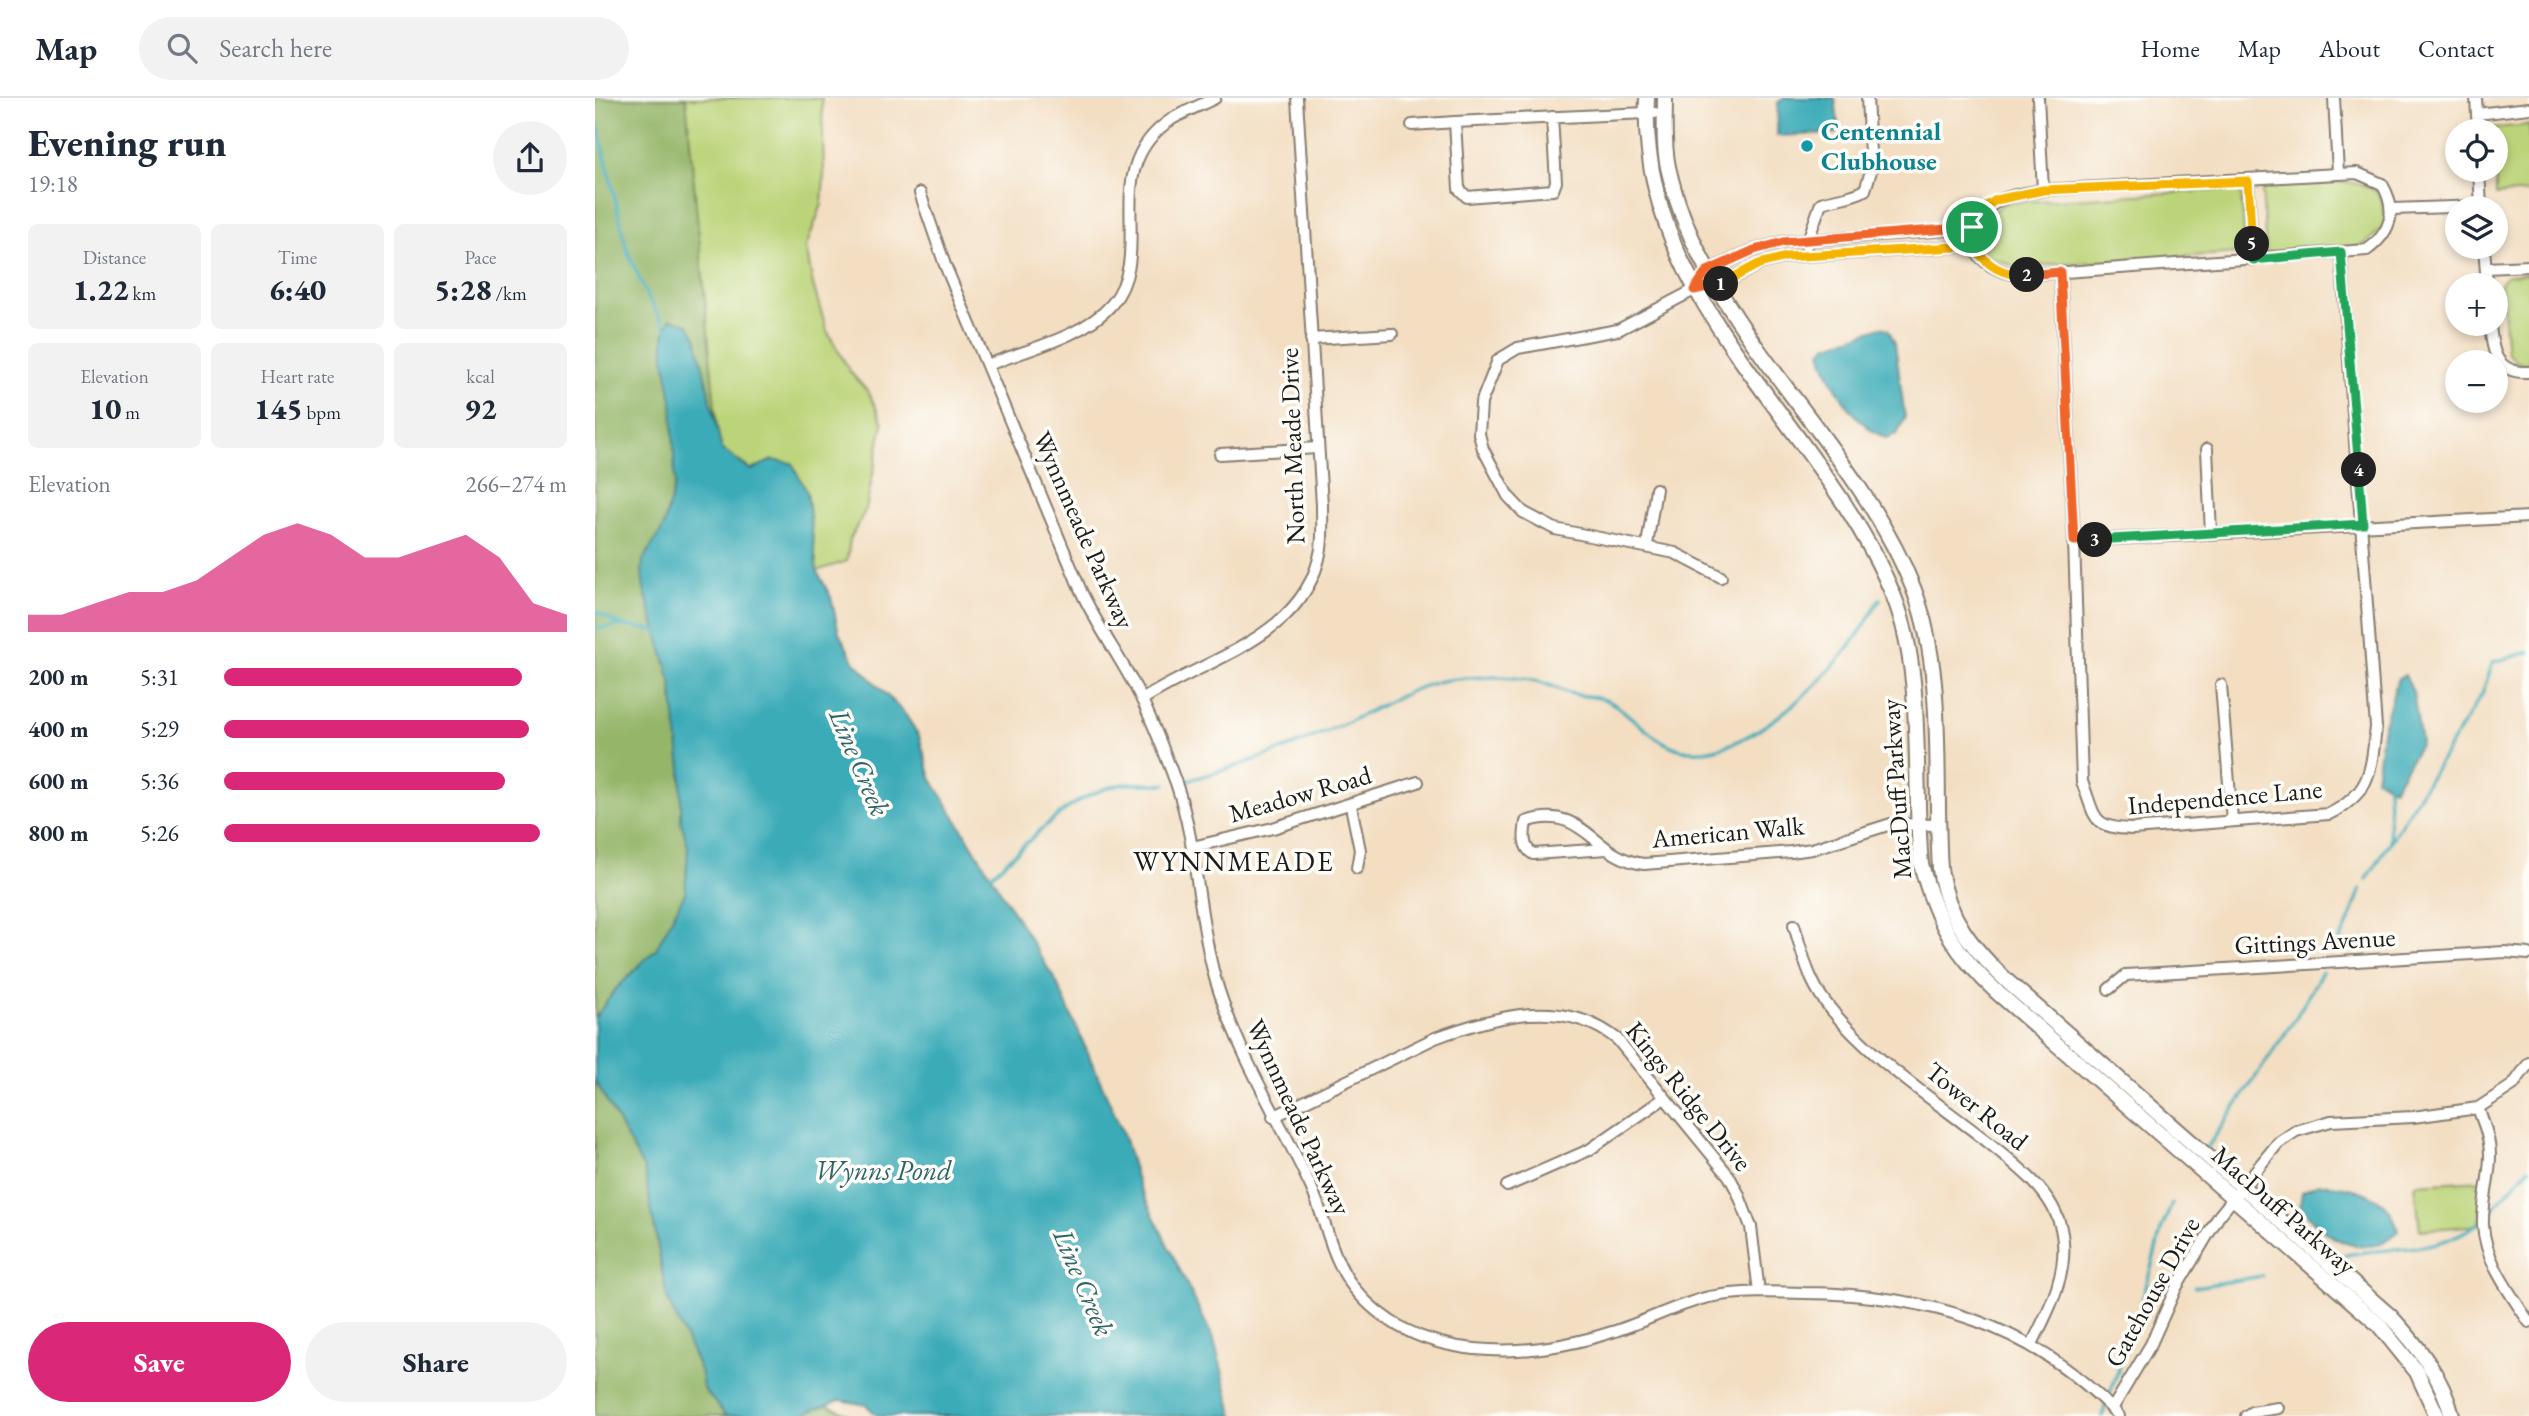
<!DOCTYPE html>
<html lang="en">
<head>
<meta charset="utf-8">
<style>
	:root { --surface:#fff; --page:#f2f2f3; --text:#1f2937; --muted:#747a83; --line:#e0e1e3; --accent:#db2777 }
	body { margin:0; font-family:"EB Garamond",serif; background:var(--page); color:var(--text); height:100vh; display:flex; flex-direction:column; font-size:26px; white-space:nowrap }
	* { box-sizing:border-box; margin:0 }
	p { font-size:23px; color:var(--muted) }
	.icon { flex:none; width:38px; height:38px; fill:none; stroke:currentColor; stroke-width:2; stroke-linecap:round; stroke-linejoin:round }
	.map { position:relative; flex:1; overflow:hidden }
	.side { display:flex; flex-direction:column; background:var(--surface); width:595px }
	.side>* { flex:none }
	.controls { position:absolute; left:1850px; top:21px; display:grid; gap:14px }
	.controls a { display:grid; place-items:center; width:63px; height:63px; border-radius:50%; background:var(--surface); box-shadow:0 4px 10px #0003; font-size:35px }
	.pin { position:absolute; display:grid; place-items:center; width:60px; height:60px; color:#fff; margin:-30px; border:4px solid #fff; border-radius:50%; box-shadow:0 2px 7px #0007 }
	.km { position:absolute; width:35px; height:35px; margin:-18px; border-radius:50%; background:#222; color:#fff; font-size:19px; line-height:35px; text-align:center }
	.round { display:grid; place-items:center; flex:none; width:74px; height:74px; border-radius:37px; background:var(--page) }
	.head { display:flex; align-items:center; justify-content:space-between; height:119px; padding:0 28px }
	h1 { font-size:38px; font-weight:800; line-height:52px }
	.stats { display:grid; grid-template-columns:repeat(3,1fr); gap:10px; height:119px; padding:7px 28px }
	.stats div { display:grid; align-content:center; border-radius:10px; background:var(--page); text-align:center }
	.stats b { font-size:30px; font-weight:800 }
	.stats small { font-size:19px; font-weight:400 }
	.stats p { font-size:19px }
	.chart { height:196px; padding:14px 28px }
	.chart p { display:flex; justify-content:space-between }
	.chart svg { width:100%; height:126px; margin-top:7px; fill:var(--accent); opacity:.7 }
	.primary-button { display:flex; gap:14px; margin-top:auto; padding:14px 28px }
	.primary-button a { flex:1; height:80px; border-radius:42px; background:var(--accent); color:#fff; font-size:28px; font-weight:800; line-height:80px; text-align:center }
	.primary-button a+a { background:var(--page); color:var(--text) }
	ul { padding:0 28px; list-style:none; font-size:23px }
	li { display:grid; grid-template-columns:112px 84px 1fr; align-items:center; height:52px }
	li i { height:18px; border-radius:9px; background:var(--accent) }
	header { display:flex; align-items:center; gap:42px; box-sizing:border-box; height:98px; padding:0 35px; background:var(--surface); border-bottom:2px solid var(--line) }
	header strong { font-size:33px }
	nav { display:flex; gap:38px; margin-inline-start:auto; font-size:24px }
	.search { width:490px; height:63px; background:var(--page); display:flex; align-items:center; gap:18px; box-sizing:border-box; padding:0 24px; border-radius:38px; color:var(--muted); font-size:26px }
	main { display:flex; flex:1; min-height:0 }
	.map>svg:first-child { display:block }
	.green { fill:#bcd479; stroke:#6c784a; stroke-width:2 }
	.forest { fill:#95b669; stroke:#586942; stroke-width:2 }
	.water { fill:#3babb8; stroke:#2c646a; stroke-width:2 }
	.lines { fill:none; stroke-linecap:round; stroke-linejoin:round }
	.stream { stroke:#3babb8; stroke-width:3.5 }
	.street-casing { stroke:#887d6f; stroke-width:14 }
	.secondary-casing { stroke:#887d6f; stroke-width:18 }
	.street { stroke:#fff; stroke-width:10 }
	.secondary { stroke:#fff; stroke-width:14 }
	.split-1-casing { stroke:#fff; stroke-width:14 }
	.split-2-casing { stroke:#fff; stroke-width:14 }
	.split-3-casing { stroke:#fff; stroke-width:14 }
	.split-4-casing { stroke:#fff; stroke-width:14 }
	.split-5-casing { stroke:#fff; stroke-width:14 }
	.split-6-casing { stroke:#fff; stroke-width:14 }
	.split-1 { stroke:#f0652b; stroke-width:9 }
	.split-2 { stroke:#f5b400; stroke-width:9 }
	.split-3 { stroke:#f0652b; stroke-width:9 }
	.split-4 { stroke:#22a559; stroke-width:9 }
	.split-5 { stroke:#22a559; stroke-width:9 }
	.split-6 { stroke:#f5b400; stroke-width:9 }
	.culture-dot { fill:#0f9aa8; stroke:#fdfcf7; stroke-width:2.5 }
	.labels { text-anchor:middle; dominant-baseline:central; stroke-width:7; stroke-linejoin:round; paint-order:stroke }
	.culture-label { font-size:26px; font-weight:bold; fill:#0d838f; stroke:#fdfcf7; text-anchor:start }
	.street-label { font-size:26px; fill:#1c1c1c; stroke:#fdfcf7 }
	.water-label { font-size:28px; font-style:italic; fill:#2c646a; stroke:#fdfcf7 }
	.neighbourhood-label { font-size:28px; letter-spacing:2px; fill:#1c1c1c; stroke:#fdfcf7 }
</style>
</head>
<body>
<header>
<strong>Map</strong>
<div class="search"><svg class="icon" aria-label="search" viewBox="0 0 24 24"><circle cx="10" cy="10" r="6"/><path d="M15 15l6 6"/></svg>Search here</div>
<nav><a>Home</a><a>Map</a><a>About</a><a>Contact</a></nav>
</header>
<main>
<section class="side">
<div class="head"><div><h1>Evening run</h1><p>19:18</p></div><a class="round"><svg class="icon" aria-label="share" viewBox="0 0 24 24"><path d="M12 15V3M7 8l5-5 5 5M5 13v7h14v-7"/></svg></a></div>
<div class="stats">
<div><p>Distance</p><b>1.22<small> km</small></b></div>
<div><p>Time</p><b>6:40</b></div>
<div><p>Pace</p><b>5:28<small> /km</small></b></div>
</div>
<div class="stats">
<div><p>Elevation</p><b>10<small> m</small></b></div>
<div><p>Heart rate</p><b>145<small> bpm</small></b></div>
<div><p>kcal</p><b>92</b></div>
</div>
<div class="chart"><p><span>Elevation</span>266–274 m</p>
<svg viewBox="0 0 160 44" preserveAspectRatio="none"><path d="M0 44V38L10 38L20 34L30 30L40 30L50 26L60 18L70 10L80 6L90 10L100 18L110 18L120 14L130 10L140 18L150 34L160 38V44z"/></svg>
</div>
<ul>
<li><b>200 m</b>5:31<i style="width:87%"></i></li>
<li><b>400 m</b>5:29<i style="width:89%"></i></li>
<li><b>600 m</b>5:36<i style="width:82%"></i></li>
<li><b>800 m</b>5:26<i style="width:92%"></i></li>
</ul>
<div class="primary-button"><a>Save</a><a>Share</a></div>
</section>
<div class="map">
<svg width="1934" height="1318" viewBox="0 0 1934 1318">
	<rect width="100%" height="100%" fill="#fdfcf7"/>
	<filter id="ink" filterUnits="userSpaceOnUse"><feTurbulence type="fractalNoise" baseFrequency=".0143" numOctaves="2"/><feDisplacementMap in="SourceGraphic" scale="14" xChannelSelector="R" yChannelSelector="G"/><feConvolveMatrix kernelMatrix="1 2 1 2 8 2 1 2 1" color-interpolation-filters="sRGB"/></filter>
	<filter id="wash" filterUnits="userSpaceOnUse"><feTurbulence type="fractalNoise" baseFrequency=".00686" numOctaves="4" result="noise"/><feDisplacementMap in="SourceGraphic" scale="28" xChannelSelector="R" yChannelSelector="G"/><feGaussianBlur stdDeviation="1.57" result="paint"/><feColorMatrix in="noise" values="0 0 0 0 0 0 0 0 0 0 0 0 0 0 0 0 0 1.4 0 .05"/><feComposite in="paint" operator="in"/></filter>
	<g filter="url(#wash)">
		<rect width="100%" height="100%" fill="#f3dec2"/>
		<g class="green">
			<polygon points="0,0 227,0 229,76 227,106 211,149 218,187 232,233 256,275 274,295 288,325 271,411 255,441 252,463 222,473 212,394 156,372 127,351"/>
			<polygon points="1934,27 1934,94 1901,97 1900,33 1896,30"/>
			<path d="M1740,84C1776,85 1791,90 1789,129L1766,149L1671,155L1667,90Z"/>
			<polygon points="1639,91 1646,93 1650,152 1645,155 1421,169 1392,158 1380,141 1385,122 1411,105"/>
			<polygon points="1934,176 1934,265 1923,265 1912,254 1906,186 1912,177"/>
			<polygon points="1889,1082 1884,1127 1825,1132 1820,1086"/>
		</g>
		<polygon class="forest" points="0,0 91,0 213,1299 257,1318 0,1318"/>
		<g class="water">
			<polygon points="1190,0 1240,0 1244,35 1182,38 1183,4"/>
			<polygon points="75,221 93,226 101,239 127,351 156,372 177,362 197,365 212,394 222,473 236,499 244,535 259,563 310,616 324,638 336,680 462,885 528,1035 543,1086 619,1242 639,1318 283,1318 271,1307 245,1302 203,1318 131,1318 108,1290 105,1272 72,1200 49,1071 0,982 0,920 20,892 61,851 90,795 93,749 86,723 86,671 76,583 49,491 47,474 48,462 68,430 80,386 77,302 69,259 69,238"/>
			<path d="M1286,229L1293,231L1300,245L1310,320L1302,336L1291,340C1261,328 1234,285 1226,254L1231,248Z"/>
			<polygon points="1810,577 1818,594 1826,645 1799,690 1781,681 1787,633 1803,580"/>
			<path d="M1723,1086C1747,1087 1778,1092 1794,1112C1799,1117 1801,1127 1803,1133C1772,1166 1726,1140 1705,1107L1707,1094Z"/>
		</g>
		<g class="lines">
			<g class="stream">
				<polyline points="0,15 32,152 51,196 73,233"/>
				<polyline points="0,513 26,527 61,533"/>
				<polyline points="0,531 26,527"/>
				<path d="M586,684C644,670 701,648 755,623C786,609 819,587 853,582C882,578 921,577 948,585C958,588 968,594 978,596C992,599 1006,598 1019,606C1041,621 1058,643 1084,651C1145,668 1230,584 1263,537C1271,526 1277,513 1285,501"/>
				<polyline points="1793,687 1795,744"/>
				<path d="M396,777C436,744 470,699 523,687C538,684 556,687 571,686"/>
				<polyline points="1772,781 1887,596 1898,564 1934,554"/>
				<polyline points="1737,856 1750,833 1766,791"/>
				<polyline points="1612,1050 1700,921 1727,874"/>
				<polyline points="1891,1118 1934,1070"/>
				<path d="M1737,1160C1792,1145 1836,1161 1886,1123"/>
				<polyline points="1600,1189 1667,1178"/>
				<polyline points="1546,1208 1557,1205"/>
				<polyline points="1507,1318 1546,1208 1567,1129 1577,1106"/>
			</g>
		</g>
	</g>
	<g filter="url(#ink)">
		<g class="lines">
			<defs>
				<g id="street">
					<polyline points="1443,0 1448,92"/>
					<polyline points="1739,0 1743,75"/>
					<polyline points="1881,0 1883,33"/>
					<polyline points="1882,16 1934,10"/>
					<polyline points="957,19 961,84 958,92 872,99 864,91 860,24 1051,15 1060,15"/>
					<polyline points="817,27 860,24"/>
					<polyline points="1884,72 1886,110"/>
					<polyline points="1653,83 1658,162"/>
					<path d="M325,95L350,167L486,493C504,532 530,566 548,604C560,630 571,658 581,685C603,748 602,816 620,880C642,955 683,1018 716,1089C731,1122 736,1161 759,1190C821,1267 933,1261 1017,1234C1050,1224 1080,1207 1114,1199C1145,1193 1178,1194 1209,1195C1332,1196 1438,1226 1524,1318"/>
					<polyline points="1797,111 1886,108"/>
					<path d="M1211,148L1226,105C1241,100 1256,100 1270,92L1276,73L1272,0"/>
					<polyline points="1889,149 1892,187"/>
					<polyline points="1891,170 1934,168"/>
					<path d="M1465,174L1479,443L1487,684C1501,718 1495,730 1537,731L1734,716C1776,695 1776,673 1781,629L1746,154"/>
					<path d="M1099,192L1112,173L1159,152L1188,144L1367,131L1377,129C1400,97 1411,99 1448,92L1762,75L1787,86C1803,113 1796,134 1772,152L1428,177C1403,176 1370,159 1377,129"/>
					<path d="M1895,226C1897,253 1901,276 1934,274"/>
					<polyline points="716,241 797,236"/>
					<path d="M393,267C433,251 489,239 517,206C562,152 501,71 577,21C591,13 606,7 620,0"/>
					<polyline points="1612,351 1616,435"/>
					<polyline points="625,356 722,350"/>
					<polyline points="1479,443 1934,419"/>
					<polyline points="1052,447 1061,391"/>
					<polyline points="1126,479 1080,455 960,431 928,414 913,398 888,351 884,336 886,305 903,262 923,250 1023,232 1099,192 1121,189 1164,166 1191,159 1378,148"/>
					<polyline points="1626,587 1637,722"/>
					<path d="M547,602C612,559 711,540 726,451C728,437 727,421 727,407L702,0"/>
					<polyline points="756,708 765,752 762,770"/>
					<polyline points="597,749 678,730 823,684"/>
					<path d="M1012,751L938,756C927,749 929,736 931,724C989,704 998,760 1049,766L1196,754L1217,751L1296,726L1342,727"/>
					<path d="M1199,827C1207,854 1213,882 1231,905C1286,976 1371,1019 1436,1081C1450,1095 1464,1115 1467,1136C1474,1175 1454,1212 1437,1246"/>
					<polyline points="1514,891 1531,877 1909,854 1934,856"/>
					<path d="M1883,1010C1889,1026 1895,1041 1895,1057C1895,1081 1887,1104 1888,1127C1890,1163 1915,1195 1934,1224"/>
					<path d="M678,1019L840,940C900,918 968,898 1022,941L1134,1078L1143,1095L1156,1129L1164,1194"/>
					<polyline points="912,1088 994,1052 1068,1001"/>
					<polyline points="1517,1311 1556,1246 1581,1190 1624,1118 1683,1045 1701,1033 1736,1023 1818,1019 1883,1010 1918,987 1934,965"/>
					<polyline points="1651,1318 1657,1314 1683,1310"/>
				</g>
				<g id="secondary">
					<path d="M1052,0C1042,205 1228,324 1299,499C1330,576 1318,682 1326,766C1341,823 1360,856 1403,895L1784,1227L1822,1274L1842,1318"/>
					<path d="M1070,0C1070,23 1068,46 1073,69C1109,232 1259,339 1319,492C1351,576 1339,682 1345,771C1352,820 1378,851 1413,884L1795,1218C1822,1247 1847,1278 1857,1318"/>
				</g>
			</defs>
			<use href="#street" class="street-casing"/>
			<use href="#secondary" class="secondary-casing"/>
			<use href="#street" class="street"/>
			<use href="#secondary" class="secondary"/>
		</g>
	</g>
	<g class="lines" filter="url(#ink)">
		<defs>
			<polyline id="split-1" points="1126,186 1099,192 1112,173 1159,152 1188,144 1377,129"/>
			<path id="split-2" d="M1126,186L1164,166L1191,159L1378,148C1393,168 1406,177 1432,177"/>
			<polyline id="split-3" points="1432,177 1465,174 1479,443 1500,442"/>
			<polyline id="split-4" points="1500,442 1768,426 1764,372"/>
			<polyline id="split-5" points="1657,146 1658,162 1746,154 1764,372"/>
			<polyline id="split-6" points="1377,129 1393,107 1401,102 1448,92 1653,83 1657,146"/>
		</defs>
		<use href="#split-1" class="split-1-casing"/>
		<use href="#split-2" class="split-2-casing"/>
		<use href="#split-3" class="split-3-casing"/>
		<use href="#split-4" class="split-4-casing"/>
		<use href="#split-5" class="split-5-casing"/>
		<use href="#split-6" class="split-6-casing"/>
		<use href="#split-1" class="split-1"/>
		<use href="#split-2" class="split-2"/>
		<use href="#split-3" class="split-3"/>
		<use href="#split-4" class="split-4"/>
		<use href="#split-5" class="split-5"/>
		<use href="#split-6" class="split-6"/>
	</g>
	<circle class="culture-dot" cx="1212" cy="48" r="7"/>
	<g class="labels">
		<g class="culture-label">
			<text x="1226" y="33">Centennial<tspan x="1226" dy="30">Clubhouse</tspan></text>
		</g>
		<g class="street-label">
			<text transform="translate(697 348) rotate(-92)">North Meade Drive</text>
			<text transform="translate(489 432) rotate(66)">Wynnmeade Parkway</text>
			<text transform="translate(1301 691) rotate(-94)">MacDuff Parkway</text>
			<text transform="translate(705 696) rotate(-16)">Meadow Road</text>
			<text transform="translate(1630 699) rotate(-5)">Independence Lane</text>
			<text transform="translate(1133 734) rotate(-5)">American Walk</text>
			<text transform="translate(1720 843) rotate(-3)">Gittings Avenue</text>
			<text transform="translate(1094 998) rotate(51)">Kings Ridge Drive</text>
			<text transform="translate(1382 1008) rotate(39)">Tower Road</text>
			<text transform="translate(704 1019) rotate(65)">Wynnmeade Parkway</text>
			<text transform="translate(1689 1112) rotate(41)">MacDuff Parkway</text>
			<text transform="translate(1557 1194) rotate(-61)">Gatehouse Drive</text>
		</g>
		<g class="water-label">
			<text transform="translate(265 664) rotate(67)">Line Creek</text>
			<text x="288" y="1072">Wynns Pond</text>
			<text transform="translate(489 1184) rotate(67)">Line Creek</text>
		</g>
		<g class="neighbourhood-label">
			<text x="639" y="763">WYNNMEADE</text>
		</g>
	</g>
</svg>
<div class="controls">
<a><svg class="icon" aria-label="locate" viewBox="0 0 24 24"><circle cx="12" cy="12" r="6"/><path d="M12 2v4M12 18v4M2 12h4M18 12h4"/></svg></a>
<a><svg class="icon" aria-label="layers" viewBox="0 0 24 24"><path d="M12 4l9 5-9 5-9-5zM3 14l9 5 9-5"/></svg></a>
<a>+</a>
<a>−</a>
</div>
<div class="pin" style="left:1377px;top:129px;background:#1e9e55"><svg class="icon" aria-label="arrive" viewBox="0 0 24 24"><path d="M6 21V4h12l-3 4 3 4H6"/></svg></div>
<b class="km" style="left:1126px;top:186px">1</b>
<b class="km" style="left:1432px;top:177px">2</b>
<b class="km" style="left:1500px;top:442px">3</b>
<b class="km" style="left:1764px;top:372px">4</b>
<b class="km" style="left:1657px;top:146px">5</b>
</div>
</main>
</body>
</html>
